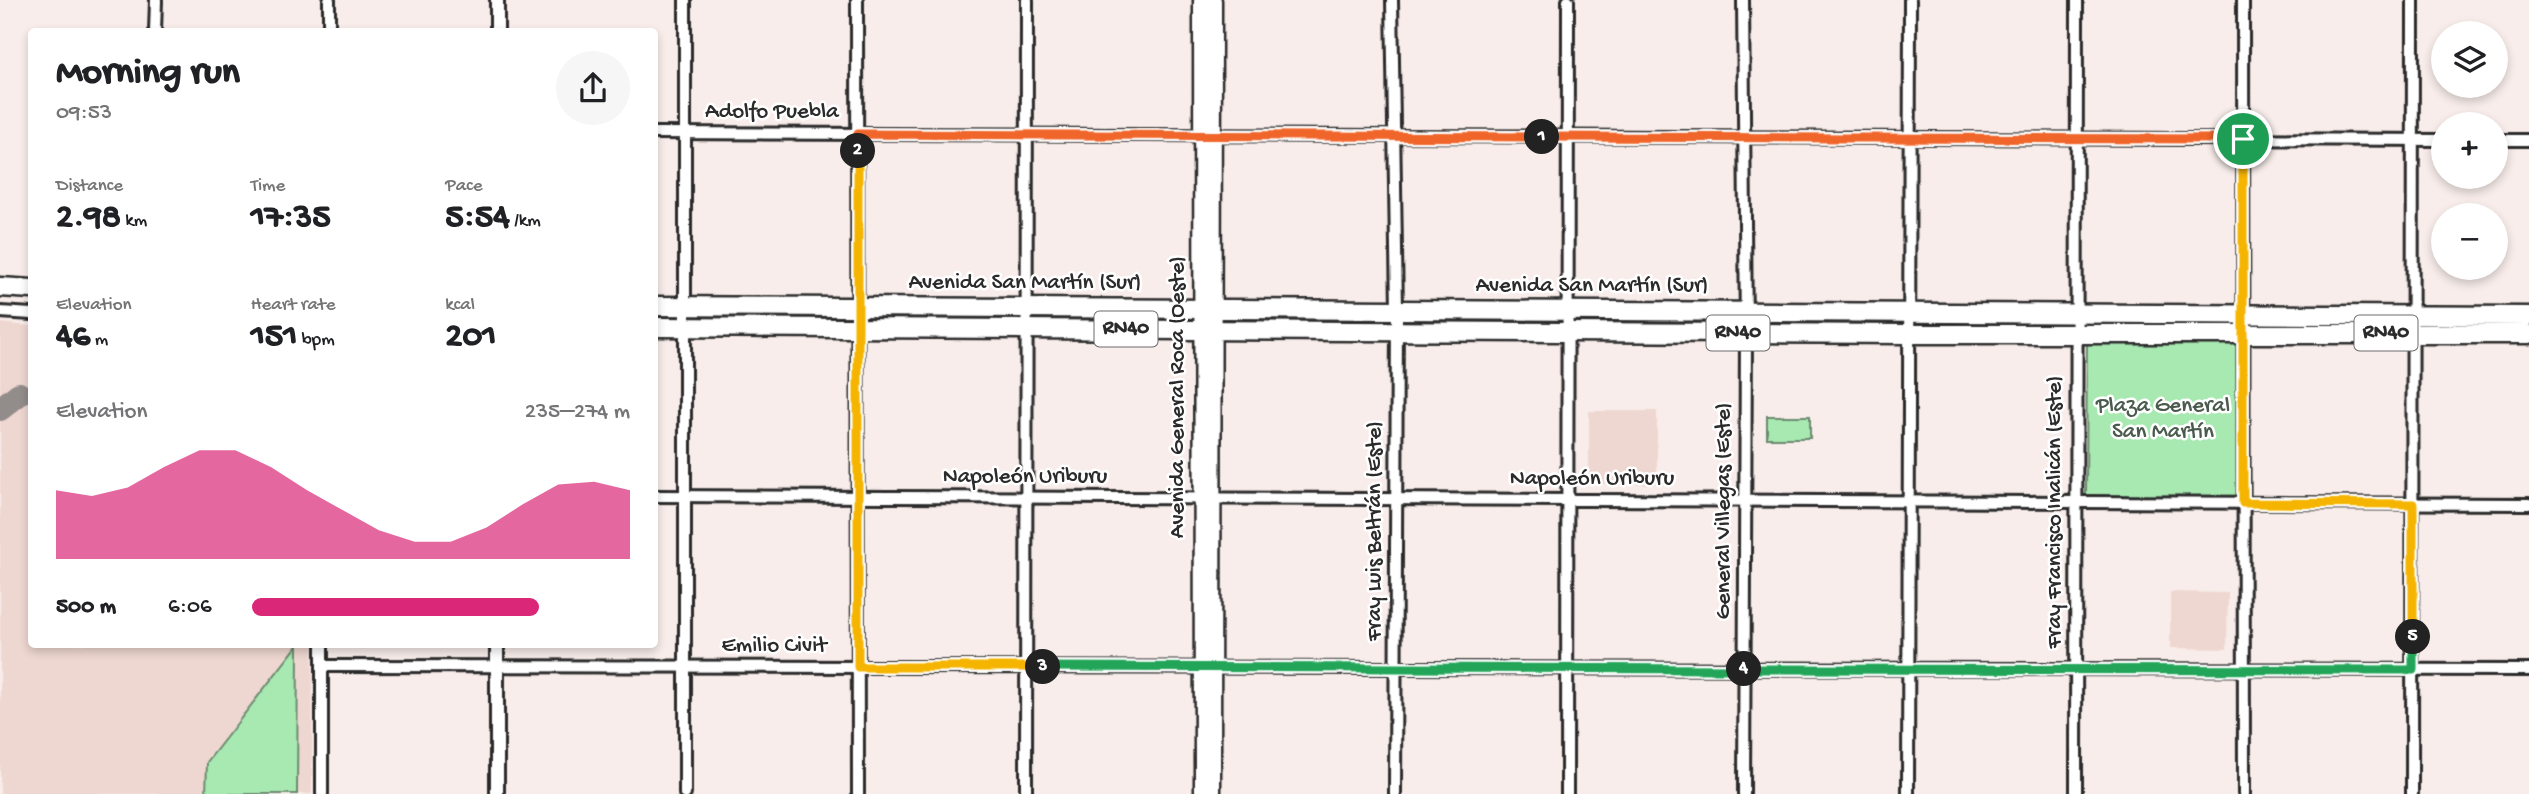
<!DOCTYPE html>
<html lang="en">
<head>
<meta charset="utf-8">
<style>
	:root { --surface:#fff; --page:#f6f6f6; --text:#202124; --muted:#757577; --accent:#db2777 }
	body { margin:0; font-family:"Gochi Hand",sans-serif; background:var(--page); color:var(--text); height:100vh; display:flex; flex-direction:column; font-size:26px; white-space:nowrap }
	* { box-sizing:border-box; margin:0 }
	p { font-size:23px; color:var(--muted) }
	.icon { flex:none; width:38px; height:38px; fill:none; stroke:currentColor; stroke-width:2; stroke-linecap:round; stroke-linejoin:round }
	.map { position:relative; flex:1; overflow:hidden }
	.side { position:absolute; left:28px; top:28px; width:630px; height:620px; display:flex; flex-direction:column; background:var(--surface); border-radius:7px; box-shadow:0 4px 10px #0003 }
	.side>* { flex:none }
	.buttons { position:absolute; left:2431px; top:21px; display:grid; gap:14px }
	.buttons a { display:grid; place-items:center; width:77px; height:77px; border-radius:50%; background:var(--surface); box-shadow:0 4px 10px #0003; font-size:35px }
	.pin { position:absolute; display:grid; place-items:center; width:60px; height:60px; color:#fff; margin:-30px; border:4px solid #fff; border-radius:50%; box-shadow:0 2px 7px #0007 }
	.km { position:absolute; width:35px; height:35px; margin:-18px; border-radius:50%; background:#222; color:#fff; font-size:19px; line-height:35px; text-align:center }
	.round { display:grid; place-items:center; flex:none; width:74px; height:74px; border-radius:37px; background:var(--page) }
	.head { display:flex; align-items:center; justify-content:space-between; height:119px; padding:0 28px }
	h1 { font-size:38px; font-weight:700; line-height:52px }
	.metrics { display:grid; grid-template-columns:repeat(3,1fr); gap:10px; height:119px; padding:7px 28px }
	.metrics div { display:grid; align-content:center }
	.metrics b { font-size:35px; font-weight:700 }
	.metrics small { font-size:19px; font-weight:400 }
	.metrics p { font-size:19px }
	.chart { height:196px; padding:14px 28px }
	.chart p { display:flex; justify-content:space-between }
	.chart svg { width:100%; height:126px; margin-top:7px; fill:var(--accent); opacity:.7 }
	ul { padding:0 28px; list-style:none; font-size:23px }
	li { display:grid; grid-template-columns:112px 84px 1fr; align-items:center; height:52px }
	li i { height:18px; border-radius:9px; background:var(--accent) }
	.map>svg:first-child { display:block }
	.built { fill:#efd7d1 }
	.green { fill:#a8e9b2; stroke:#6a8a6e; stroke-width:2 }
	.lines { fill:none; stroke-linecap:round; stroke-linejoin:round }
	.taxiway { stroke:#928c8a; stroke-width:24 }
	.minor-casing { stroke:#2b2b2b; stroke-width:16 }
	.tertiary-casing { stroke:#2b2b2b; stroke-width:18 }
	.secondary-casing { stroke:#2b2b2b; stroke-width:19 }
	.trunk-casing { stroke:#2b2b2b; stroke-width:23 }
	.minor { stroke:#fff; stroke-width:10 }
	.tertiary { stroke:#fff; stroke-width:12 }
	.secondary { stroke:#fff; stroke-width:14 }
	.trunk { stroke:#fff; stroke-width:18 }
	.split-1-casing { stroke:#fff; stroke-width:14 }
	.split-2-casing { stroke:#fff; stroke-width:14 }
	.split-3-casing { stroke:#fff; stroke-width:14 }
	.split-4-casing { stroke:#fff; stroke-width:14 }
	.split-5-casing { stroke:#fff; stroke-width:14 }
	.split-6-casing { stroke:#fff; stroke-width:14 }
	.split-1 { stroke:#f0652b; stroke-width:9 }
	.split-2 { stroke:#f0652b; stroke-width:9 }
	.split-3 { stroke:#f5b400; stroke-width:9 }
	.split-4 { stroke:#22a559; stroke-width:9 }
	.split-5 { stroke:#22a559; stroke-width:9 }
	.split-6 { stroke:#f5b400; stroke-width:9 }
	.labels { text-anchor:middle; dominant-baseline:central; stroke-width:5; stroke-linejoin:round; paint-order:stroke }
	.shield { fill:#fff; stroke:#6b6b6b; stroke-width:2 }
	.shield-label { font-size:21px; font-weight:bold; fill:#2b2b2b }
	.street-label { font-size:23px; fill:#2b2b2b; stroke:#fff }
	.park-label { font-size:23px; fill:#4a5a4d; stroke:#fff }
</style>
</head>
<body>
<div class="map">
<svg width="2529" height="794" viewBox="0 0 2529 794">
	<rect width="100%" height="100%" fill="#f8edea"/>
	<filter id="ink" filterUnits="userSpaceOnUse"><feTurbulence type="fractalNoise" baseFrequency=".0143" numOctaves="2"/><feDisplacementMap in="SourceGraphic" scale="14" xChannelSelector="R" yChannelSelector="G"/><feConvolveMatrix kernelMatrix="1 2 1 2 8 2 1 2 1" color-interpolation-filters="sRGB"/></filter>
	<g filter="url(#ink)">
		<g class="built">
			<polygon points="0,323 31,326 32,644 313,644 312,794 0,794"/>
			<rect x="1589" y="411" width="68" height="73"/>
			<polygon points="2170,592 2228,593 2227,649 2170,648"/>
		</g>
		<g class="green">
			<polygon points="2087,341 2239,342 2238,497 2086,496"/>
			<rect x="1767" y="416" width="43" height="22"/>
			<polygon points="298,645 297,794 206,794 207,762"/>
		</g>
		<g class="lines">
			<polyline class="taxiway" points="0,409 19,394"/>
			<defs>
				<g id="minor">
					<polyline points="857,0 858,794"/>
					<polyline points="1392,0 1397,310 1395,794"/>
					<polyline points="1743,0 1746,333 1744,794"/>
					<polyline points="2243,0 2244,794"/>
					<polyline points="155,32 156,0"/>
					<polyline points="329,32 329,0"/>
					<polyline points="654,133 2443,140"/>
					<polyline points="2496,140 2529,140"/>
					<polyline points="0,312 32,314"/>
					<polyline points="654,496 2529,504"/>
					<polyline points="322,666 2529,670"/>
					<polyline points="322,794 322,644"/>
					<polyline points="685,794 685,0"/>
					<polyline points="1026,794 1027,0"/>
					<polyline points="1567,794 1568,0"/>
					<polyline points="1908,794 1910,0"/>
					<polyline points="2076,794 2077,0"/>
					<polyline points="2412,794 2413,0"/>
				</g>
				<g id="tertiary">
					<polyline points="497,32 497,0"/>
					<polyline points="497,794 497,644"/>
				</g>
				<g id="secondary">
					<polyline points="1201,0 1202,794"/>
					<polyline points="1213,794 1214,0"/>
				</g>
				<g id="trunk">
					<polyline points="0,287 32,289"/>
					<polyline points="654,306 2529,316"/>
					<polyline points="654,327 1908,334 2529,334"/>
				</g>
			</defs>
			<use href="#minor" class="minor-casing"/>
			<use href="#tertiary" class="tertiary-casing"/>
			<use href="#secondary" class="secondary-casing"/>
			<use href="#trunk" class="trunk-casing"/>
			<use href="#minor" class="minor"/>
			<use href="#tertiary" class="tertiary"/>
			<use href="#secondary" class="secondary"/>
			<use href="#trunk" class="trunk"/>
		</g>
	</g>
	<g class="lines" filter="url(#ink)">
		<defs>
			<polyline id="split-1" points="1542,137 2243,139"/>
			<polyline id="split-2" points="858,151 858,134 1542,137"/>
			<polyline id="split-3" points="858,151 858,667 1043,667"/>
			<polyline id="split-4" points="1043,667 1744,669"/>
			<polyline id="split-5" points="1744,669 2413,670 2413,637"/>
			<polyline id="split-6" points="2243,139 2243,503 2413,504 2413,637"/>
		</defs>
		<use href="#split-1" class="split-1-casing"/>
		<use href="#split-2" class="split-2-casing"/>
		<use href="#split-3" class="split-3-casing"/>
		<use href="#split-4" class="split-4-casing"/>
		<use href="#split-5" class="split-5-casing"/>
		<use href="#split-6" class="split-6-casing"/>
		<use href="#split-1" class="split-1"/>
		<use href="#split-2" class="split-2"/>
		<use href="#split-3" class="split-3"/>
		<use href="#split-4" class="split-4"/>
		<use href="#split-5" class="split-5"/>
		<use href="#split-6" class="split-6"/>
	</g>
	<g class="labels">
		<g class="shield">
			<rect x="1094.5" y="311.5" width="63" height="35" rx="5"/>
			<rect x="1706.5" y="315.5" width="63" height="35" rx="5"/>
			<rect x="2354.5" y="315.5" width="63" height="35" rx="5"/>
		</g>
		<g class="shield-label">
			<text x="1126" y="329">RN40</text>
			<text x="1738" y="333">RN40</text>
			<text x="2386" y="333">RN40</text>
		</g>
		<g class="street-label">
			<text x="772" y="112">Adolfo Puebla</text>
			<text x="1025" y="283">Avenida San Martín (Sur)</text>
			<text x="1592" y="286">Avenida San Martín (Sur)</text>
			<text transform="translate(1178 397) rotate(-90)">Avenida General Roca (Oeste)</text>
			<text x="1025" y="477">Napoleón Uriburu</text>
			<text x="1592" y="479">Napoleón Uriburu</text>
			<text transform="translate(1724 511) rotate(-90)">General Villegas (Este)</text>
			<text transform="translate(2055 512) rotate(-90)">Fray Francisco Inalicán (Este)</text>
			<text transform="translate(1375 531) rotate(-90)">Fray Luis Beltrán (Este)</text>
			<text x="774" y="646">Emilio Civit</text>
		</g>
		<g class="park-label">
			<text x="2163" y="406">Plaza General<tspan x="2163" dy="26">San Martín</tspan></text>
		</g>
	</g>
</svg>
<div class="buttons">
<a><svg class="icon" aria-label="layers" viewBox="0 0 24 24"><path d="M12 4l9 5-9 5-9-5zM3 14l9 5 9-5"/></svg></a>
<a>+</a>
<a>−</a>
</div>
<div class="pin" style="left:2243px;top:139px;background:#1e9e55"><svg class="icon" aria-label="arrive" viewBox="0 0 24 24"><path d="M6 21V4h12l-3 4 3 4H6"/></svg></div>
<b class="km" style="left:1542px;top:137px">1</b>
<b class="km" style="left:858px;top:151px">2</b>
<b class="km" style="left:1043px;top:667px">3</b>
<b class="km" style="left:1744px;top:669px">4</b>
<b class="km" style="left:2413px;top:637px">5</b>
<section class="side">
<div class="head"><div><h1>Morning run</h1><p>09:53</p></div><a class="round"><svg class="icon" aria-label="share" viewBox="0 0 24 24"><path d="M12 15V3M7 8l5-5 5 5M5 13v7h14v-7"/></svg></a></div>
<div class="metrics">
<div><p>Distance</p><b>2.98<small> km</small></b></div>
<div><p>Time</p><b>17:35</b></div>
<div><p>Pace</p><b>5:54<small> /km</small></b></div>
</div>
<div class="metrics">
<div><p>Elevation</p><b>46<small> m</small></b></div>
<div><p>Heart rate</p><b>151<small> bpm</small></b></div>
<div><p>kcal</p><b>201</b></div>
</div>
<div class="chart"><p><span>Elevation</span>235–274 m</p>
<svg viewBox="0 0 160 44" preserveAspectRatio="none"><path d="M0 44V20L10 22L20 19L30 12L40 6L50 6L60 12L70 20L80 27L90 34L100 38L110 38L120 33L130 25L140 18L150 17L160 20V44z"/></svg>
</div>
<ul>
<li><b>500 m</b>6:06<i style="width:76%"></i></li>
</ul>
</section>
</div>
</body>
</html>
